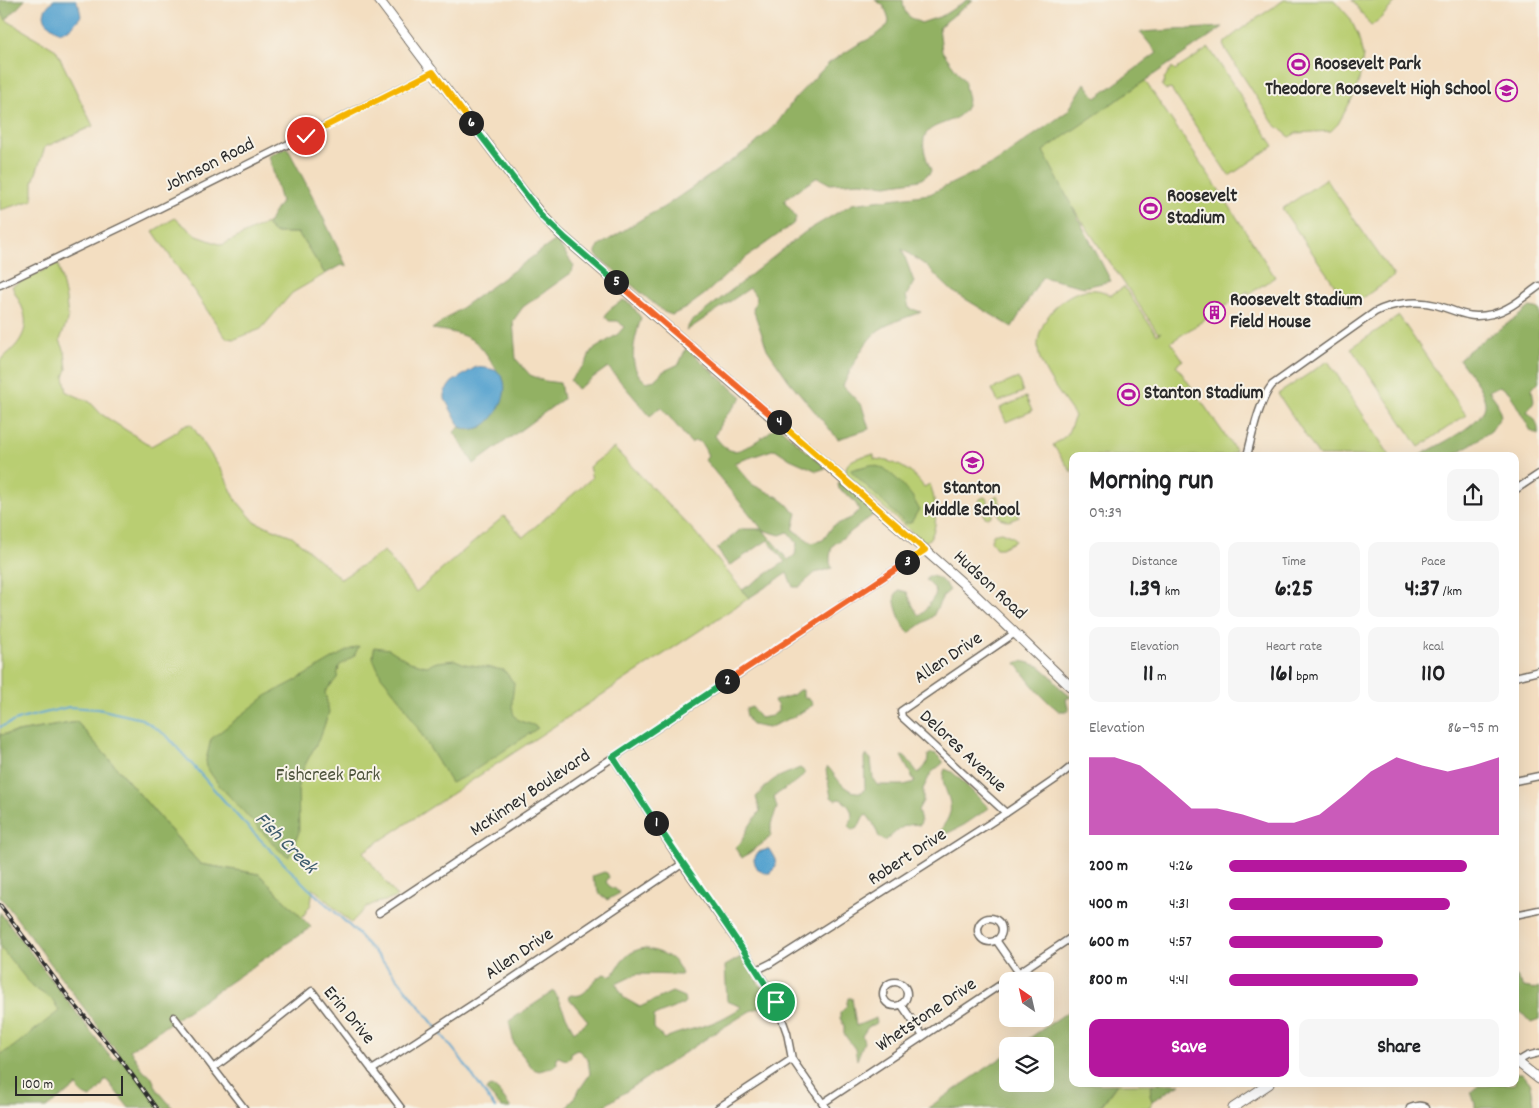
<!DOCTYPE html>
<html lang="en">
<head>
<meta charset="utf-8">
<style>
	:root { --surface:#fff; --page:#f6f6f6; --text:#202124; --muted:#757577; --accent:#b5179e }
	body { margin:0; font-family:Dekko,sans-serif; background:var(--page); color:var(--text); height:100vh; display:flex; flex-direction:column; font-size:19px; white-space:nowrap }
	* { box-sizing:border-box; margin:0 }
	p { font-size:16px; color:var(--muted) }
	.icon { flex:none; width:28px; height:28px; fill:none; stroke:currentColor; stroke-width:2; stroke-linecap:round; stroke-linejoin:round }
	.map { position:relative; flex:1; overflow:hidden }
	.panel { position:absolute; left:1069px; top:452px; width:450px; height:635px; display:flex; flex-direction:column; background:var(--surface); border-radius:10px; box-shadow:0 5px 20px #0002 }
	.panel>* { flex:none }
	.needle { width:32px; rotate:326deg }
	.buttons { position:absolute; left:999px; top:972px; display:grid; gap:10px }
	.buttons a { display:grid; place-items:center; width:55px; height:55px; border-radius:10px; background:var(--surface); box-shadow:0 5px 20px #0002; font-size:25px }
	.scale { position:absolute; left:15px; bottom:12px; width:108px; box-sizing:border-box; padding-left:5px; border:2px solid #2b2b2b; border-top:0; font-size:14px; line-height:18px; white-space:nowrap; color:#2b2b2b; -webkit-text-stroke:4px #f7f3e8; paint-order:stroke }
	.pin { position:absolute; display:grid; place-items:center; width:42px; height:42px; color:#fff; margin:-21px; border:2px solid #fff; border-radius:50%; box-shadow:0 1px 5px #0007 }
	.km { position:absolute; width:25px; height:25px; margin:-12px; border-radius:50%; background:#222; color:#fff; font-size:14px; line-height:25px; text-align:center }
	.round { display:grid; place-items:center; flex:none; width:52px; height:52px; border-radius:10px; background:var(--page) }
	.headline { display:flex; align-items:center; justify-content:space-between; height:85px; padding:0 20px }
	h1 { font-size:28px; font-weight:800; line-height:38px }
	.figures { display:grid; grid-template-columns:repeat(3,1fr); gap:8px; height:85px; padding:5px 20px }
	.figures div { display:grid; align-content:center; border-radius:10px; background:var(--page); text-align:center }
	.figures b { font-size:25px; font-weight:800 }
	.figures small { font-size:14px; font-weight:400 }
	.figures p { font-size:14px }
	.chart { height:140px; padding:10px 20px }
	.chart p { display:flex; justify-content:space-between }
	.chart svg { width:100%; height:90px; margin-top:5px; fill:var(--accent); opacity:.7 }
	.primary-button { display:flex; gap:10px; margin-top:auto; padding:10px 20px }
	.primary-button a { flex:1; height:58px; border-radius:10px; background:var(--accent); color:#fff; font-size:20px; font-weight:800; line-height:58px; text-align:center }
	.primary-button a+a { background:var(--page); color:var(--text) }
	ul { padding:0 20px; list-style:none; font-size:16px }
	li { display:grid; grid-template-columns:80px 60px 1fr; align-items:center; height:38px }
	li i { height:12px; border-radius:6px; background:var(--accent) }
	.map>svg:first-child { display:block }
	.green { fill:#b9ce72; stroke:#727c4e; fill-rule:evenodd }
	.forest { fill:#92b164; stroke:#5e6e48; fill-rule:evenodd }
	.water { fill:#56a3cf; stroke:#40677d }
	.lines { fill:none; stroke-linecap:round; stroke-linejoin:round }
	.stream { stroke:#56a3cf; stroke-width:2 }
	.street-casing { stroke:#716a60; stroke-width:9 }
	.secondary-casing { stroke:#716a60; stroke-width:11 }
	.street { stroke:#fff; stroke-width:6 }
	.secondary { stroke:#fff; stroke-width:9 }
	.rail-casing { stroke:#2b2b2b; stroke-width:4 }
	.rail { stroke:#f7f3e8; stroke-width:2; stroke-dasharray:5.5; stroke-linecap:butt }
	.split-1-casing { stroke:#fff; stroke-width:10 }
	.split-2-casing { stroke:#fff; stroke-width:10 }
	.split-3-casing { stroke:#fff; stroke-width:10 }
	.split-4-casing { stroke:#fff; stroke-width:10 }
	.split-5-casing { stroke:#fff; stroke-width:10 }
	.split-6-casing { stroke:#fff; stroke-width:10 }
	.split-7-casing { stroke:#fff; stroke-width:10 }
	.split-1 { stroke:#22a559; stroke-width:6 }
	.split-2 { stroke:#22a559; stroke-width:6 }
	.split-3 { stroke:#f0652b; stroke-width:6 }
	.split-4 { stroke:#f5b400; stroke-width:6 }
	.split-5 { stroke:#f0652b; stroke-width:6 }
	.split-6 { stroke:#22a559; stroke-width:6 }
	.split-7 { stroke:#f5b400; stroke-width:6 }
	.labels { text-anchor:middle; dominant-baseline:central; stroke-width:4; stroke-linejoin:round; paint-order:stroke }
	.poi-label { font-size:19px; font-weight:bold; fill:#2b2b2b; stroke:#f7f3e8; text-anchor:start }
	.street-label { font-size:19px; fill:#2b2b2b; stroke:#f7f3e8 }
	.park-label { font-size:19px; fill:#4e543d; stroke:#f7f3e8 }
	.water-label { font-size:20px; font-style:italic; fill:#3c5b6d; stroke:#f7f3e8 }
</style>
</head>
<body>
<div class="map">
<svg width="1539" height="1108" viewBox="0 0 1539 1108">
	<rect width="100%" height="100%" fill="#f7f3e8"/>
	<filter id="ink" filterUnits="userSpaceOnUse"><feTurbulence type="fractalNoise" baseFrequency=".02" numOctaves="2"/><feDisplacementMap in="SourceGraphic" scale="10" xChannelSelector="R" yChannelSelector="G"/><feConvolveMatrix kernelMatrix="1 2 1 2 8 2 1 2 1" color-interpolation-filters="sRGB"/></filter>
	<filter id="wash" filterUnits="userSpaceOnUse"><feTurbulence type="fractalNoise" baseFrequency=".0096" numOctaves="4" result="noise"/><feDisplacementMap in="SourceGraphic" scale="20" xChannelSelector="R" yChannelSelector="G"/><feGaussianBlur stdDeviation="1.12" result="paint"/><feColorMatrix in="noise" values="0 0 0 0 0 0 0 0 0 0 0 0 0 0 0 0 0 1.4 0 .05"/><feComposite in="paint" operator="in"/></filter>
	<g filter="url(#wash)">
		<rect width="100%" height="100%" fill="#f3dec1"/>
		<g class="green">
			<polygon points="1284,0 1334,0 1350,18 1358,35 1363,56 1359,81 1353,97 1338,124 1331,131 1296,133 1290,137 1274,124 1224,47 1225,42 1244,27"/>
			<polygon points="1352,0 1397,0 1381,18 1371,26"/>
			<polygon points="0,10 6,20 56,50 93,126 45,147 33,182 33,200 0,210"/>
			<polygon points="1209,48 1274,146 1229,176 1171,89 1166,90 1162,86 1165,80 1164,78 1167,75 1172,67 1175,70"/>
			<path d="M1145,81L1223,196L1275,277L1249,294L1248,291L1171,342L1183,360L1176,365L1236,451L1227,456H1072V473L1053,445L1067,435L1075,416C1064,399 1039,369 1038,349C1036,321 1066,286 1096,290C1101,290 1106,293 1111,295L1124,287L1157,335L1161,332L1158,333L1035,152Z"/>
			<polygon points="1326,179 1394,276 1350,307 1282,209"/>
			<polygon points="175,218 197,236 222,245 269,222 267,226 274,233 298,233 303,240 325,274 292,293 261,329 235,339 226,338 153,231"/>
			<path d="M58,263L66,299L68,319L60,340L65,352L67,369L64,377L67,392L90,402L101,414L151,446L173,434L182,426L191,424L223,473L236,500L255,522L292,536L341,579L384,551L416,592L504,516L523,537L592,478L589,467L614,448L694,531L749,598L363,852L397,897C389,901 381,901 373,904C365,907 358,916 351,923L313,888L311,904L302,918L259,874L200,864L77,722L0,735V360C18,346 32,331 22,307C19,299 14,293 12,286ZM339,669V670L210,755L293,682L305,676Z"/>
			<polygon points="1399,316 1466,415 1419,447 1351,348"/>
			<polygon points="1328,361 1390,456 1319,456 1278,394"/>
			<polygon points="1018,378 1023,392 998,402 992,389"/>
			<polygon points="1026,397 1032,411 1006,422 1000,408"/>
			<path d="M867,455H874V459C896,461 911,469 924,487L930,484C935,498 942,534 924,543L847,475C842,461 857,458 867,455Z"/>
			<polygon points="997,495 1003,509 1013,505 1019,517 1009,521 1000,518 992,499"/>
			<polygon points="984,497 986,498 993,513 993,515 988,518 985,517 979,502 980,499"/>
			<path d="M1001,532L1013,537L1015,541L1001,548H996L991,541C992,534 995,533 1001,532Z"/>
			<polygon points="0,927 65,1011 0,1071"/>
			<polygon points="1117,1084 1152,1084 1150,1095 1152,1101 1150,1108 1097,1108 1102,1105"/>
		</g>
		<g class="forest">
			<polygon points="0,0 25,0 6,20 0,10"/>
			<path d="M875,0H903C904,16 908,16 921,23L942,16L967,0H973L939,27L942,51L965,82C964,90 970,97 967,105C959,129 919,118 924,148C925,155 928,163 931,170L930,173L920,180L886,185L861,182L830,184L819,178H816L785,199V203L792,211L796,218L793,224L744,259L705,294L686,308L672,315L664,312L597,256C594,251 598,247 602,244L645,217L664,207L753,146L778,122L795,98L829,63L857,45L873,37L888,25L889,21L887,13L883,5Z"/>
			<path d="M1223,27L1043,151L1111,281L1084,287L1042,277L1012,327L952,291L925,265L902,249L914,282L906,296L909,308L921,312C907,317 885,324 875,333C861,347 851,369 843,386L862,406L869,429L838,439L789,381L767,349L753,309L757,298L750,288L686,331L690,323L805,232L852,204L930,194L996,162L1068,111L1085,83L1096,98L1157,53L1140,32Z"/>
			<polygon points="287,147 314,199 347,267 341,265 325,274 303,240 298,233 274,233 267,226 272,216 281,202 269,156"/>
			<path d="M556,240L574,266L571,273L523,307L513,321L516,359L530,375L545,381L560,383L563,399L474,464L454,432L460,427L468,430L482,427L504,383C498,372 484,347 474,341C461,333 446,331 432,329Z"/>
			<path d="M623,300L631,304L641,318C635,339 625,367 646,382L655,380L662,372L679,364L686,348L742,397C732,410 720,420 715,436C730,458 739,452 758,440C766,435 771,431 777,425L826,468L817,471L790,459L775,449L734,463L753,485L778,497L787,504L792,510L797,513L793,530L812,543L823,540L833,526L851,518L859,510C856,501 847,494 839,489L838,484L840,481L877,512L832,546L830,557V563L832,568L815,573L799,587H793L787,573L749,598L742,590L785,562L768,540L729,566L717,549L741,529H762L705,460L708,456C705,449 700,436 691,443L661,407L650,416L608,367L577,389L570,380L586,363L591,351L618,334L624,327L618,321H609L605,316L610,309ZM763,530L780,535L788,532L797,543L795,555L788,560Z"/>
			<path d="M1530,307L1536,308L1539,310V381L1532,389L1534,401L1527,412C1535,418 1539,424 1538,435L1531,431L1509,392L1499,386L1489,391L1497,402L1501,416L1491,431L1453,456H1418C1433,448 1489,422 1485,402C1482,385 1468,373 1459,359C1481,339 1507,326 1530,307Z"/>
			<polygon points="870,465 884,468 899,481 912,496 919,509 911,523 905,523 850,470"/>
			<path d="M928,576C939,576 944,581 949,591L943,596L933,616L909,633C903,628 893,605 895,596C896,593 897,593 899,590L907,592L913,606L919,616L924,612L936,594L934,588L926,580Z"/>
			<polygon points="359,646 354,656 339,666 337,678 325,692 329,712 321,735 304,767 298,782 299,832 289,857 279,850 218,784 207,768 206,760 211,739 266,696 293,682 346,651"/>
			<path d="M374,647L389,649L410,662L427,666L437,662L455,660L465,664L504,670L514,683C513,696 507,718 523,722C529,724 533,724 538,728L466,776L451,783L400,699L381,676L373,658Z"/>
			<path d="M1022,661L1039,666L1051,676L1060,688L1071,697L1066,699L1069,711H1059C1041,697 1029,682 1016,663Z"/>
			<path d="M799,690H803V696L810,700L813,705L795,716L768,728L752,725C748,719 746,716 746,709L752,707L760,718L772,716L778,711V706L774,701L793,695Z"/>
			<path d="M77,722L200,864L259,874L311,927L130,1050L144,1072L151,1076L158,1091L173,1108H129L106,1079L101,1087L91,1098C83,1096 80,1093 77,1086L46,1108H0V1055L13,1047L59,1011L53,1000L36,989L27,980L0,947V912L108,1054L114,1060L120,1056L0,896V735Z"/>
			<path d="M932,753L936,754L943,761V763L931,773L923,789V801L918,810L921,822L920,825C902,822 897,832 885,841L879,837L873,823L867,815L863,817L858,828L852,830L849,826C855,814 851,806 840,799L835,800L831,797L826,770L828,767C838,778 844,794 862,792L865,789L864,757L866,755L871,759L873,779L877,785H904L915,782L901,756L906,757L918,773C925,768 928,764 928,755Z"/>
			<path d="M800,768L805,772C800,783 783,788 774,797L777,808L771,824V835L766,841L742,858L735,848L741,842L748,828L760,811L756,797C763,790 771,779 781,776C787,773 793,771 800,768Z"/>
			<path d="M945,769L952,772L962,781L989,808L964,825L944,835L939,833C943,825 948,821 950,812C953,797 938,784 945,769Z"/>
			<polygon points="604,872 607,873 609,877 606,882 611,888 614,888 620,893 607,900 600,894 592,878 593,876"/>
			<path d="M645,948C662,953 675,955 682,974L681,975L637,974L616,984L624,998L640,1007L672,992L684,997L685,1002L683,1004L654,1016V1028L664,1039C677,1032 692,1030 706,1025C719,1021 731,1014 742,1007L727,1001L725,966L741,957L770,1000L762,1007L750,1011L716,1032L601,1108H567L590,1074L588,1059L577,1049L571,1052V1057L568,1060L563,1059L559,1057L556,1058L557,1063L555,1067L539,1071L533,1069L514,1044L509,1021L554,991L574,1032L588,1021L568,997L571,995C584,998 587,989 594,981C597,978 601,976 604,974L611,976L614,974C621,961 629,950 645,948Z"/>
			<polygon points="1516,975 1524,987 1534,989 1539,987 1539,1020 1531,1023 1521,1012 1515,1010"/>
			<polygon points="848,998 852,998 856,1026 876,1018 877,1023 868,1027 862,1036 864,1042 857,1060 855,1049 844,1034 844,1026 840,1018 840,1013 846,1007"/>
			<polygon points="1072,1009 1072,1084 1117,1084 1101,1105 1097,1108 928,1108 1007,1054 1008,1084 1045,1084 1045,1046 1018,1046"/>
			<polygon points="1515,1073 1522,1073 1531,1084 1534,1103 1531,1108 1475,1108 1475,1103 1471,1092 1478,1086 1488,1086 1494,1084 1515,1084"/>
			<polygon points="1152,1084 1180,1084 1152,1101 1150,1095"/>
			<polygon points="492,1086 499,1092 511,1108 502,1108 486,1090 488,1087"/>
		</g>
		<g class="water">
			<path d="M54,0H76L79,6L81,16L71,28L60,32C44,24 37,13 54,0Z"/>
			<path d="M476,367C483,368 497,368 501,375C512,390 497,418 483,426C476,430 468,430 460,427L445,399V391L452,382Z"/>
			<path d="M769,849L775,859L776,867L770,873C760,874 755,868 754,859L758,852Z"/>
		</g>
		<g class="lines">
			<polyline class="stream" points="0,727 20,719 69,707 98,709 142,719 167,736 241,820 307,887 334,911 357,933 394,974 461,1059 495,1108"/>
		</g>
	</g>
	<g filter="url(#ink)">
		<g class="lines">
			<defs>
				<g id="street">
					<polyline points="0,285 136,220 433,72"/>
					<path d="M1247,456C1252,436 1259,401 1272,385L1375,312C1393,303 1416,300 1436,305C1458,311 1468,320 1492,314C1510,310 1525,296 1539,286"/>
					<polyline points="1515,490 1539,474"/>
					<polyline points="1515,677 1539,671"/>
					<polyline points="613,757 682,864 757,970 776,1002 787,1033 792,1059 826,1108"/>
					<polyline points="1515,781 1539,776"/>
					<polyline points="1006,813 902,717 901,711 1015,633"/>
					<polyline points="379,913 925,550"/>
					<polyline points="1515,915 1539,910"/>
					<circle cx="990" cy="930" r="12"/>
					<polyline points="996,940 1019,973"/>
					<polyline points="757,970 771,963 1006,813 1056,779 1072,766"/>
					<circle cx="895" cy="994" r="12"/>
					<polyline points="901,1004 923,1036"/>
					<polyline points="174,1017 244,1108"/>
					<polyline points="1517,1062 1527,1056 1539,1053"/>
					<polyline points="213,1068 247,1043 312,991 401,1108"/>
					<polyline points="372,1070 510,980 682,864"/>
					<polyline points="823,1103 1072,937"/>
					<polyline points="718,1108 792,1059"/>
					<path d="M1410,1108C1416,1106 1421,1104 1426,1108"/>
				</g>
				<g id="secondary">
					<polyline points="379,0 522,190 545,218 559,233 925,550 968,588 1072,688"/>
					<polyline points="1515,1060 1539,1079"/>
					<polyline points="1233,1108 1269,1084"/>
				</g>
			</defs>
			<use href="#street" class="street-casing"/>
			<use href="#secondary" class="secondary-casing"/>
			<use href="#street" class="street"/>
			<use href="#secondary" class="secondary"/>
			<defs>
				<polyline id="rail" points="0,905 69,998 119,1057 156,1108"/>
			</defs>
			<use href="#rail" class="rail-casing"/>
			<use href="#rail" class="rail"/>
		</g>
	</g>
	<g class="lines" filter="url(#ink)">
		<defs>
			<path id="split-1" d="M656,823C695,883 740,940 776,1002"/>
			<polyline id="split-2" points="656,823 613,757 727,681"/>
			<polyline id="split-3" points="727,681 907,562"/>
			<polyline id="split-4" points="779,422 925,550 907,562"/>
			<polyline id="split-5" points="616,282 779,422"/>
			<polyline id="split-6" points="471,123 544,218 564,237 616,282"/>
			<polyline id="split-7" points="306,136 433,72 471,123"/>
		</defs>
		<use href="#split-1" class="split-1-casing"/>
		<use href="#split-2" class="split-2-casing"/>
		<use href="#split-3" class="split-3-casing"/>
		<use href="#split-4" class="split-4-casing"/>
		<use href="#split-5" class="split-5-casing"/>
		<use href="#split-6" class="split-6-casing"/>
		<use href="#split-7" class="split-7-casing"/>
		<use href="#split-1" class="split-1"/>
		<use href="#split-2" class="split-2"/>
		<use href="#split-3" class="split-3"/>
		<use href="#split-4" class="split-4"/>
		<use href="#split-5" class="split-5"/>
		<use href="#split-6" class="split-6"/>
		<use href="#split-7" class="split-7"/>
	</g>
	<defs>
		<symbol id="stadium-ring" viewBox="-11 -11 22 22"><circle r="9.5" fill="#f7f3e8" stroke="#b5179e" stroke-width="1.5"/><path d="M0-5a6.5 5 0 1 0 0 10a6.5 5 0 1 0 0-10ZM-3.5-1.8h7v3.6h-7Z" fill="#b5179e"/></symbol>
		<symbol id="school-ring" viewBox="-11 -11 22 22"><circle r="9.5" fill="#f7f3e8" stroke="#b5179e" stroke-width="1.5"/><path d="M0-5L7-2L0 1L-7-2ZM-4 1L0 2.5L4 1V4Q0 6-4 4Z" fill="#b5179e"/></symbol>
		<symbol id="building-ring" viewBox="-11 -11 22 22"><circle r="9.5" fill="#f7f3e8" stroke="#b5179e" stroke-width="1.5"/><path d="M-4-6H4V6H1V3H-1V6H-4ZM-2.5-4.3h1.7v1.8h-1.7ZM.8-4.3h1.7v1.8H.8ZM-2.5-1h1.7V.8h-1.7ZM.8-1h1.7V.8H.8Z" fill="#b5179e"/></symbol>
	</defs>
	<g fill-rule="evenodd">
		<use href="#stadium-ring" x="1286" y="52" width="25" height="25"/>
		<use href="#school-ring" x="1494" y="78" width="25" height="25"/>
		<use href="#stadium-ring" x="1138" y="196" width="25" height="25"/>
		<use href="#building-ring" x="1202" y="300" width="25" height="25"/>
		<use href="#stadium-ring" x="1116" y="382" width="25" height="25"/>
		<use href="#school-ring" x="960" y="450" width="25" height="25"/>
	</g>
	<g class="labels">
		<g class="poi-label">
			<text x="1314" y="65">Roosevelt Park</text>
			<text x="1491" y="90" text-anchor="end">Theodore Roosevelt High School</text>
			<text x="1167" y="197">Roosevelt<tspan x="1167" dy="22">Stadium</tspan></text>
			<text x="1230" y="301">Roosevelt Stadium<tspan x="1230" dy="22">Field House</tspan></text>
			<text x="1144" y="394">Stanton Stadium</text>
			<text x="972" y="489" text-anchor="middle">Stanton<tspan x="972" dy="22">Middle School</tspan></text>
		</g>
		<g class="street-label">
			<text transform="translate(210 166) rotate(-27)">Johnson Road</text>
			<text transform="translate(989 586) rotate(43)">Hudson Road</text>
			<text transform="translate(949 659) rotate(-34)">Allen Drive</text>
			<text transform="translate(962 752) rotate(43)">Delores Avenue</text>
			<text transform="translate(531 794) rotate(-34)">McKinney Boulevard</text>
			<text transform="translate(908 858) rotate(-33)">Robert Drive</text>
			<text transform="translate(520 955) rotate(-34)">Allen Drive</text>
			<text transform="translate(348 1016) rotate(50)">Erin Drive</text>
			<text transform="translate(927 1016) rotate(-34)">Whetstone Drive</text>
		</g>
		<g class="park-label">
			<text x="328" y="776">Fishcreek Park</text>
		</g>
		<g class="water-label">
			<text transform="translate(285 844) rotate(45)">Fish Creek</text>
		</g>
	</g>
</svg>
<div class="buttons">
<a><svg class="needle" viewBox="-14 -14 28 28"><path d="M0-13l5 13h-10z" fill="#e53935"/><path d="M0 13l5-13h-10z" fill="#757577"/></svg></a>
<a><svg class="icon" aria-label="layers" viewBox="0 0 24 24"><path d="M12 4l9 5-9 5-9-5zM3 14l9 5 9-5"/></svg></a>
</div>
<div class="scale">100 m</div>
<div class="pin" style="left:776px;top:1002px;background:#1e9e55"><svg class="icon" aria-label="arrive" viewBox="0 0 24 24"><path d="M6 21V4h12l-3 4 3 4H6"/></svg></div>
<div class="pin" style="left:306px;top:136px;background:#d93025"><svg class="icon" aria-label="check" viewBox="0 0 24 24"><path d="M5 12l5 5 9-10"/></svg></div>
<b class="km" style="left:656px;top:823px">1</b>
<b class="km" style="left:727px;top:681px">2</b>
<b class="km" style="left:907px;top:562px">3</b>
<b class="km" style="left:779px;top:422px">4</b>
<b class="km" style="left:616px;top:282px">5</b>
<b class="km" style="left:471px;top:123px">6</b>
<section class="panel">
<div class="headline"><div><h1>Morning run</h1><p>09:39</p></div><a class="round"><svg class="icon" aria-label="share" viewBox="0 0 24 24"><path d="M12 15V3M7 8l5-5 5 5M5 13v7h14v-7"/></svg></a></div>
<div class="figures">
<div><p>Distance</p><b>1.39<small> km</small></b></div>
<div><p>Time</p><b>6:25</b></div>
<div><p>Pace</p><b>4:37<small> /km</small></b></div>
</div>
<div class="figures">
<div><p>Elevation</p><b>11<small> m</small></b></div>
<div><p>Heart rate</p><b>161<small> bpm</small></b></div>
<div><p>kcal</p><b>110</b></div>
</div>
<div class="chart"><p><span>Elevation</span>86–95 m</p>
<svg viewBox="0 0 160 44" preserveAspectRatio="none"><path d="M0 44V6L10 6L20 10L30 20L40 31L50 31L60 34L70 38L80 38L90 34L100 24L110 13L120 6L130 10L140 13L150 10L160 6V44z"/></svg>
</div>
<ul>
<li><b>200 m</b>4:26<i style="width:88%"></i></li>
<li><b>400 m</b>4:31<i style="width:82%"></i></li>
<li><b>600 m</b>4:57<i style="width:57%"></i></li>
<li><b>800 m</b>4:41<i style="width:70%"></i></li>
</ul>
<div class="primary-button"><a>Save</a><a>Share</a></div>
</section>
</div>
</body>
</html>
